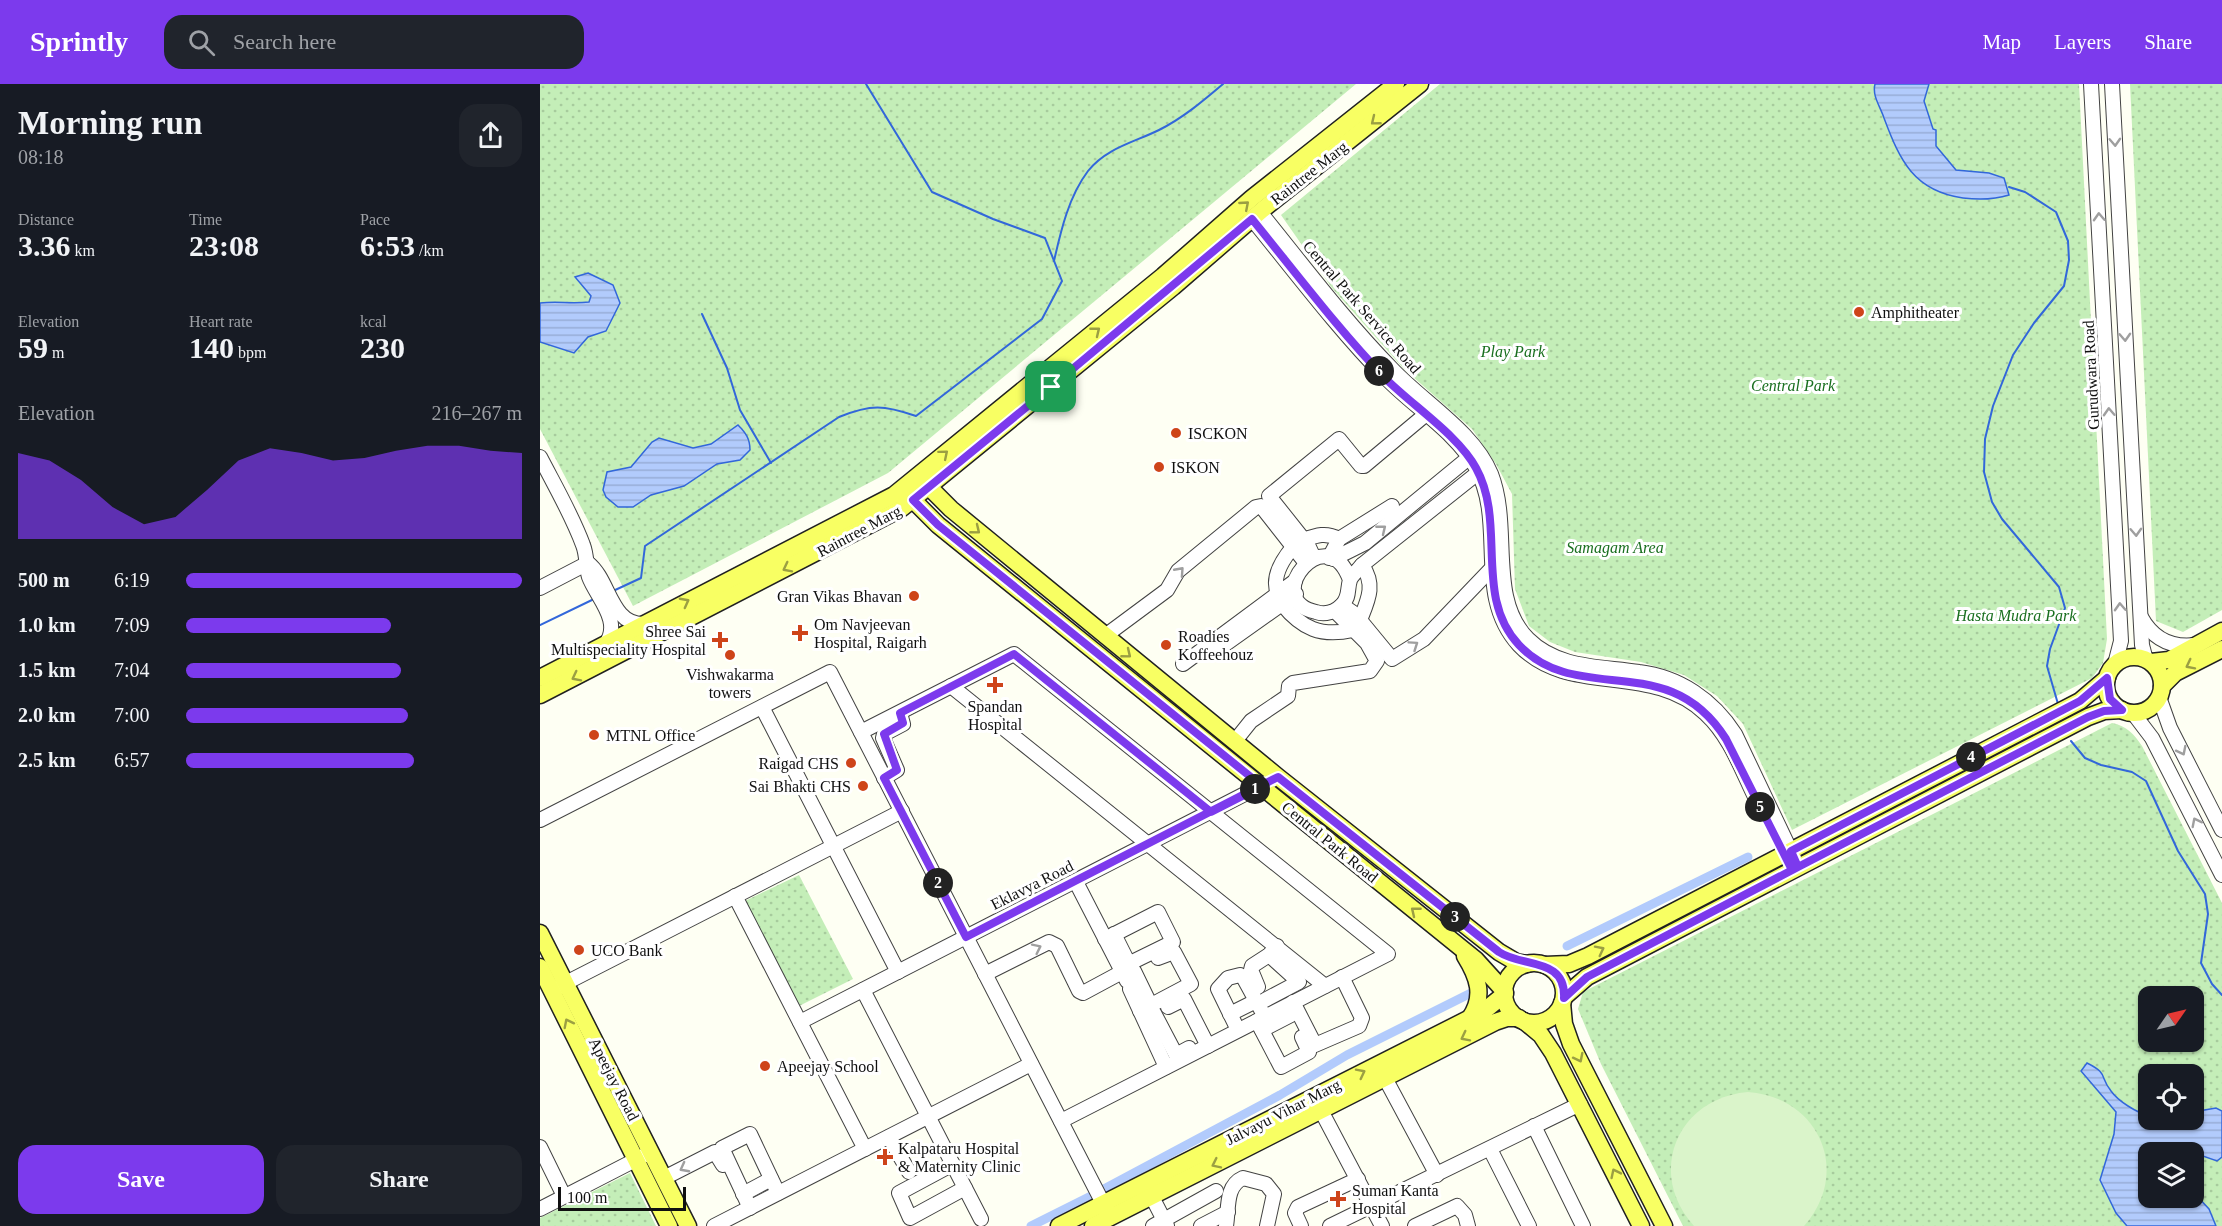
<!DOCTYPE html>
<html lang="en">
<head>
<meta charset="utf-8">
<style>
	:root { --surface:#171b24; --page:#20242c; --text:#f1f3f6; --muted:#9ea1a6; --accent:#7c3aed }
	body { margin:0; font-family:Georgia,serif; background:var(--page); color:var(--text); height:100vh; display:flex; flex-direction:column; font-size:22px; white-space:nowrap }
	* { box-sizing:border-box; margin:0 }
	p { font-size:20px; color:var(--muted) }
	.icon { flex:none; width:33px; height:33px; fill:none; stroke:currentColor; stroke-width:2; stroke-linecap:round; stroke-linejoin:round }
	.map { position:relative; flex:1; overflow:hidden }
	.panel { display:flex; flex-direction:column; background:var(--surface); width:540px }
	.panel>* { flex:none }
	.needle { width:39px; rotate:56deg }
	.controls { position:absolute; left:1598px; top:902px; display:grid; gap:12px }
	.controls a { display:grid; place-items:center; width:66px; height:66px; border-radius:12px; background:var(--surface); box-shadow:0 2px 4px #0004; font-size:30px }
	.scale { position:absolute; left:18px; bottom:15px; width:128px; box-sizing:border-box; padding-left:6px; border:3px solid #101010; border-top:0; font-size:16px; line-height:21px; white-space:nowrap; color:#101010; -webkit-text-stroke:4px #fff; paint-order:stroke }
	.pin { position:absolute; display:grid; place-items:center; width:51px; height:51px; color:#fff; margin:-26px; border-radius:12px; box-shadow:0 3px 9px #0006 }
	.km { position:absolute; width:30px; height:30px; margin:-15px; border-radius:50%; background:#222; color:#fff; font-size:16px; line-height:30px; text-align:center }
	.round { display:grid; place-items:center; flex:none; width:63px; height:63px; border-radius:18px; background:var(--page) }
	.summary { display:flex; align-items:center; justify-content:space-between; height:102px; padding:0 18px }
	h1 { font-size:33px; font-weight:600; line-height:45px }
	.figures { display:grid; grid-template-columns:repeat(3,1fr); gap:9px; height:102px; padding:6px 18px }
	.figures div { display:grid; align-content:center }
	.figures b { font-size:30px; font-weight:600 }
	.figures small { font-size:16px; font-weight:400 }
	.figures p { font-size:16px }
	.chart { height:168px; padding:12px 18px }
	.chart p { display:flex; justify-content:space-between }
	.chart svg { width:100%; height:108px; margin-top:6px; fill:var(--accent); opacity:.7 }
	.action { display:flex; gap:12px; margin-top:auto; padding:12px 18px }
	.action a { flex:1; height:69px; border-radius:18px; background:var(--accent); color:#fff; font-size:24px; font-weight:600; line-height:69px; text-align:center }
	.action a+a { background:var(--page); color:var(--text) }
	ul { padding:0 18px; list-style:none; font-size:20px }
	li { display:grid; grid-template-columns:96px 72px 1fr; align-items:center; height:45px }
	li i { height:15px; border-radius:8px; background:var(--accent) }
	header { display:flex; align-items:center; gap:36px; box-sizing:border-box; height:84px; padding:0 30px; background:var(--accent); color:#fff }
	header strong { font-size:28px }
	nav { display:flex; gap:33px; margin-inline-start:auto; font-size:21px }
	.search { width:420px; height:54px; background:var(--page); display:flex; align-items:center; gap:15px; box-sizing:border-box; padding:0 21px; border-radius:18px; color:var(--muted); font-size:22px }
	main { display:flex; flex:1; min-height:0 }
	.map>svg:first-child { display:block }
	.grass { fill:url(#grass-dots); fill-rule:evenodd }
	.pitch { fill:#daf4ca }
	.water { fill:url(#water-rules); stroke:#3267da; stroke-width:1.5 }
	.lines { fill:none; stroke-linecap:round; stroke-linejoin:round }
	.stream { stroke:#3267da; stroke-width:2 }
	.canal { stroke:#b2cbfc; stroke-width:9 }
	.minor-casing { stroke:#434343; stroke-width:16 }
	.major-casing { stroke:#212121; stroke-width:19 }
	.minor { stroke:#fff; stroke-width:14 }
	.major { stroke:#f8ff63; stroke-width:16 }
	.oneway { stroke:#9b9f42 }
	.oneway2 { stroke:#9f9f9f }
	.route-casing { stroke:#fff; stroke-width:12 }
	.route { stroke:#7c3aed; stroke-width:8 }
	.poi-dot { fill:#ce441a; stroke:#fff; stroke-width:2 }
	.labels { text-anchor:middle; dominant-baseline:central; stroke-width:6; stroke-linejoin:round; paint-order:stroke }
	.street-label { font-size:16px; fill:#101010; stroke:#fff }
	.poi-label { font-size:16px; fill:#101010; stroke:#fff; text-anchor:start }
	.park-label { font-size:16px; font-style:italic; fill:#196f1f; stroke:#fff }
</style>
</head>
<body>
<header>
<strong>Sprintly</strong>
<div class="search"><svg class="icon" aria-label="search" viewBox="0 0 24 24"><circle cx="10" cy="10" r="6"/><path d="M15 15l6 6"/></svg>Search here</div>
<nav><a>Map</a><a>Layers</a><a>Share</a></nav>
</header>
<main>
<section class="panel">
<div class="summary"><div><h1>Morning run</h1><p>08:18</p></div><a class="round"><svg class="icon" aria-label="share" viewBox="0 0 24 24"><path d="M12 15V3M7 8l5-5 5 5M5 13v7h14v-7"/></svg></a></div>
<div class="figures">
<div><p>Distance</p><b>3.36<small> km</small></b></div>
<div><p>Time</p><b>23:08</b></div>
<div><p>Pace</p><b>6:53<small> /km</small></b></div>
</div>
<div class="figures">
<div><p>Elevation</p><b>59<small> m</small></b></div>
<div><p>Heart rate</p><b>140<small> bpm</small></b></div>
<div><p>kcal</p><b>230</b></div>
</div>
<div class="chart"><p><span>Elevation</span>216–267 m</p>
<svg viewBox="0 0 160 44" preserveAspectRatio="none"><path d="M0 44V9L10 12L20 20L30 31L40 38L50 35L60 24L70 12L80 7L90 9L100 12L110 11L120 8L130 6L140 6L150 8L160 9V44z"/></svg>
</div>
<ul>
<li><b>500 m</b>6:19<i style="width:100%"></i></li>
<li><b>1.0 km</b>7:09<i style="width:61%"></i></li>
<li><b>1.5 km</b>7:04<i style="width:64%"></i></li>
<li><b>2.0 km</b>7:00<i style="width:66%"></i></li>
<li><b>2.5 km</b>6:57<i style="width:68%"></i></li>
</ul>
<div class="action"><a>Save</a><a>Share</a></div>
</section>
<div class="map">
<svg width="1682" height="1142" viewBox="0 0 1682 1142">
	<defs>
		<pattern id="grass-dots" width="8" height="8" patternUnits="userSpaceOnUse" patternTransform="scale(1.5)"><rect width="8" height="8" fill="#c4eeb8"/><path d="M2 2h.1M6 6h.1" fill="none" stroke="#a7cb9d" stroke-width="1.8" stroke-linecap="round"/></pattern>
		<pattern id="water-rules" width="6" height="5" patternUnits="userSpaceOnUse" patternTransform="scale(1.5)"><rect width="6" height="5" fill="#b2cbfc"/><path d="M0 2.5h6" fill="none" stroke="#98add7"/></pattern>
	</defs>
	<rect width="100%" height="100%" fill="#fefff3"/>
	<g class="grass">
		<polygon points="0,0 816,0 348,389 93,522 0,345"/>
		<polygon points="900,0 1539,0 1567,555 1563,579 1552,594 1252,746 1203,640 1177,612 1144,591 1101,578 1035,568 1010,558 989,542 975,505 972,410 956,380 932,345 863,284 792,204 741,131"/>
		<polygon points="1590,0 1682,0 1682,526 1643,548 1616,537"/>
		<path d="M1572,639C1587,642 1594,650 1602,662L1682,819V1142H1143L1061,980L1038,925L1043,908ZM1608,912H1653V957H1608ZM1608,990H1653V1035H1608ZM1608,1068H1653V1113H1608Z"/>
		<polygon points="259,791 313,895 257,923 205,817"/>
		<polygon points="90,1089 116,1142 0,1142 0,1134"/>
	</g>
	<path class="pitch" d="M1208,1008C1279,1013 1312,1088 1264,1142H1154C1106,1089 1137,1014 1208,1008Z"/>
	<g class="water">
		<path d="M1335,0H1389L1384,17L1393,45L1396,46V62L1416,86L1449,89L1464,94L1469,111C1453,116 1439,116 1423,114C1374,107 1360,77 1344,34C1340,22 1332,12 1335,0Z"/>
		<path d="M48,189L73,201L80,219L66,247L48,253L34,269L0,258V219C17,217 32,220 49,218L51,212L35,193Z"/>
		<path d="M198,341C206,349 210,355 210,366L200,376L177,380L144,402L111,411L93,423H78L66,413L63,406L67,388L91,383L112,358L119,354L153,364L171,360Z"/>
		<path d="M1547,979C1569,990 1559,992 1571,1007C1578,1017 1597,1029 1608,1031V1035H1653V1028L1676,1024L1682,1027V1073L1677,1077L1663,1072L1654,1079L1653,1095V1068H1608V1113H1653V1108L1669,1125L1676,1142H1587L1576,1129L1560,1096L1574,1050L1576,1028L1541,987Z"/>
	</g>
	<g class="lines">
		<g class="stream">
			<polyline points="1469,103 1485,108 1516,128 1528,157 1529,176 1524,202 1494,239 1473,271 1453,322 1445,355 1444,388 1452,418 1462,435 1519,503 1525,524 1510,565 1507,582 1518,620"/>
			<path d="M514,177C521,146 529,112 548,87C566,64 595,58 619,46C643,34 663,17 683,0"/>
			<polyline points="162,230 187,284 200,326 231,379"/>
			<path d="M73,507L101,494L105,462L299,333C331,320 344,321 376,332L502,235L522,197L505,154L453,135L392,108L326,0"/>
			<polyline points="0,541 54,515"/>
			<polyline points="1531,657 1545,674 1561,681 1592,688 1606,697 1638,767 1665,810 1668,830 1661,879 1672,900 1682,911"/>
		</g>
		<g class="canal">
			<polyline points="1027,862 1208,773"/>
			<polyline points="564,1105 740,1011 807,971 935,907"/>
			<polyline points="491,1142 551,1112"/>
		</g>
		<defs>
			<g id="minor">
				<polyline points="1551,0 1581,557 1575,580"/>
				<polyline points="1572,0 1602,561 1606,576"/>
				<path d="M720,128C763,181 804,236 852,285C883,318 934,348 951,390C972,444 947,514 988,555C1018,585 1061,582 1099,588C1140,593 1173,616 1195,650L1254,774"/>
				<path d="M712,135C756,189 798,245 846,294C874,323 917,349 936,384C967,439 933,511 979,561C1029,614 1111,577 1166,630C1190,652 1202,687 1216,715"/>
				<path d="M0,373C15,402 32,431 43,461C47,471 46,483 49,493C57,514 83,538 65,561"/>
				<path d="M763,456C777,451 786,448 799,455"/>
				<polyline points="774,474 768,461 729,412 799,355 821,382 824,382 885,331"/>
				<polyline points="789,474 799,455 852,422"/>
				<polyline points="793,475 825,459 937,367"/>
				<path d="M48,479C70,496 70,540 103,540"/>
				<path d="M810,496C787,432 719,516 776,528C785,531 795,528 802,521C810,513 807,505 810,496C812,491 819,485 822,481L944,384"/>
				<polyline points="0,504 48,479"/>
				<path d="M738,509C731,493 743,475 753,463"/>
				<path d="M742,520C762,545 781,553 813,546"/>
				<polyline points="802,521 815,530 852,575 884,555 952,484"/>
				<path d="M1601,533C1613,555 1631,564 1655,561"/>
				<path d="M820,536C828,516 836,501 822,481"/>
				<polyline points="565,552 627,506 638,487 716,423 721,422 765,478"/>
				<polyline points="677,566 756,510"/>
				<polyline points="643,580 755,497"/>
				<polyline points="411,602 785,902"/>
				<polyline points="1619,613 1630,644 1682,746"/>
				<polyline points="222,623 358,888"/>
				<polyline points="1593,629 1612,654 1682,791"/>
				<polyline points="321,648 474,570 848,870 521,1037"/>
				<polyline points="695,657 711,637 748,612 749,602 753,599 830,587 837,577 827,559 795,527"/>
				<polyline points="344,694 357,686 343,654 344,650 363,640 360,629"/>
				<polyline points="0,736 290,588 568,1129"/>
				<polyline points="536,798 587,897"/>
				<polyline points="195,812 325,1065"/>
				<polyline points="574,850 589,880"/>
				<polyline points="565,855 618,828 633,858 580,884"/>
				<polyline points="594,887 611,922"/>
				<polyline points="445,890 509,858 517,862 539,907 543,909 582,888"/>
				<polyline points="718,903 711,886 712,882 729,871 737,862"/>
				<polyline points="16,904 362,727"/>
				<polyline points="590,905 626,983"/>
				<polyline points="323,906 441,1135"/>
				<polyline points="725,916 759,898 729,871"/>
				<polyline points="753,918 775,961 819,942 822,934 802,893"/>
				<polyline points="628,923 644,915 668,962"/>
				<polyline points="600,927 651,900 634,868 618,874"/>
				<polyline points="614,929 636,971 649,964"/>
				<polyline points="690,930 716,917"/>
				<polyline points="717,937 741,983 769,968 762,953"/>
				<polyline points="260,938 738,693"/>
				<polyline points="698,946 678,905 688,894 700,891 703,893 725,933"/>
				<polyline points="722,946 751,931"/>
				<polyline points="845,994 897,1091"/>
				<polyline points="776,1017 842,1142"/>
				<polyline points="994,1042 1043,1142"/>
				<polyline points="349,1053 369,1088"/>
				<polyline points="0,1063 24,1112"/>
				<polyline points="950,1065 989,1142"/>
				<polyline points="413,1080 359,1109 370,1134 425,1104"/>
				<polyline points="124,1094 175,1068 183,1081"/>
				<polyline points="203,1110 231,1095"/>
				<polyline points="611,1111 627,1142"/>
				<polyline points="210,1124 182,1064 210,1050 238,1109"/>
				<polyline points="0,1125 105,1071"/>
				<polyline points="174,1142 491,980"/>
				<polyline points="613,1142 676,1107"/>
				<polyline points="661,1142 688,1128"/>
				<path d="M686,1142C689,1125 685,1102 703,1094L726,1100L734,1110L727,1142"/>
				<polyline points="761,1142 755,1129 758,1123 818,1095"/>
				<polyline points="790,1142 1040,1020"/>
				<polyline points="875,1142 917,1122 925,1131 928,1142"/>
			</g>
			<g id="major">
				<polyline points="381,395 411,425 738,693 959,868 976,878 987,880"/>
				<polyline points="367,410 398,441 936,876 965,908"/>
				<circle cx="1594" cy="601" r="28"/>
				<polyline points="1611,578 1629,576 1682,547"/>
				<polyline points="0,594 354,411 623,192 712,114 856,0"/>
				<polyline points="1622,602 1635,589 1682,565"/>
				<polyline points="0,611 362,424 633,203 722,126 880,0"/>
				<polyline points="0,849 148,1142"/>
				<path d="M925,872C938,893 945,912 930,934"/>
				<circle cx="994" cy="909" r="30"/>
				<polyline points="1005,881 1029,880 1048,872 1540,617 1567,594"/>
				<polyline points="0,883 129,1142"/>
				<polyline points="1024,913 1047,893 1548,633 1564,627 1582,626"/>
				<polyline points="1022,919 1024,940 1031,960 1124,1142"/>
				<polyline points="984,937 1001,951 1013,969 1101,1142"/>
				<polyline points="519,1142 944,927 965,910"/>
				<polyline points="553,1142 955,938 967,934 979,934"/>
			</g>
		</defs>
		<use href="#minor" class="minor-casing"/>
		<use href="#major" class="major-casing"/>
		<use href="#minor" class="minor"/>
		<use href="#major" class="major"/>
	</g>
	<defs><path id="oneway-chevron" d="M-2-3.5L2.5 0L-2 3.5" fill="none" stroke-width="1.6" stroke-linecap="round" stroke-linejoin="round" transform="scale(1.5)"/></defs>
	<g class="oneway">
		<use href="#oneway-chevron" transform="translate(835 37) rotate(141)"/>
		<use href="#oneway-chevron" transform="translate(705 121) rotate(-41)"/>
		<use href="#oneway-chevron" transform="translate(556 247) rotate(-39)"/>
		<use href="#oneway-chevron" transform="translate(404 370) rotate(-40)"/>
		<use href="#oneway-chevron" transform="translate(436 446) rotate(39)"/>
		<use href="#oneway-chevron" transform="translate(247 484) rotate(153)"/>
		<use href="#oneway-chevron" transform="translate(145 518) rotate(-28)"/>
		<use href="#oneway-chevron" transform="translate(587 570) rotate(39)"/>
		<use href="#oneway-chevron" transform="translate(1650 581) rotate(153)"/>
		<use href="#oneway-chevron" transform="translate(36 593) rotate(153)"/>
		<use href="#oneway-chevron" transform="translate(875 827) rotate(-141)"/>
		<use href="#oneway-chevron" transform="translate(1060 866) rotate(-27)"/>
		<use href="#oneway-chevron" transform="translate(28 939) rotate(-117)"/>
		<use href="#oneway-chevron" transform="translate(925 953) rotate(153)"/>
		<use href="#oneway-chevron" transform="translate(1039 974) rotate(63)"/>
		<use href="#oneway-chevron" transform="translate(821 989) rotate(-27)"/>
		<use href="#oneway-chevron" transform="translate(676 1080) rotate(154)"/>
		<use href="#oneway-chevron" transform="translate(1075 1089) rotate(-116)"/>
	</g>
	<g class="oneway2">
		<use href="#oneway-chevron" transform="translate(1575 58) rotate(87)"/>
		<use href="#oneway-chevron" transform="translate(1559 133) rotate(-93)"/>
		<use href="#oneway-chevron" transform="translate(1585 253) rotate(87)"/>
		<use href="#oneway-chevron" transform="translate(1569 328) rotate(-93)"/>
		<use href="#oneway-chevron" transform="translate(842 445) rotate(-39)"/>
		<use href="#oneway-chevron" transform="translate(1596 448) rotate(87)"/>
		<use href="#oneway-chevron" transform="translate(640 487) rotate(-48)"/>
		<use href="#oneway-chevron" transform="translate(1580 523) rotate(-93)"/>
		<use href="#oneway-chevron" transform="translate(874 561) rotate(-34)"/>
		<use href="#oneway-chevron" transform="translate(1642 667) rotate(63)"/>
		<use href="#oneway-chevron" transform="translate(1656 738) rotate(-117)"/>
		<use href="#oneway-chevron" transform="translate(497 864) rotate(-26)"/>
		<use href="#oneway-chevron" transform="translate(144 1084) rotate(152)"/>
	</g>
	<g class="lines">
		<defs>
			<path id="route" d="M511,303L373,416L398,441L722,702L671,728L474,570L360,629L363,639L344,650L357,686L344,694L426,853L738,693L959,868C983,884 1026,873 1024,914L1047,893L1258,783L1251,767L1540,617L1567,594L1570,615L1582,626L1564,627L1548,633L1258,783L1252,786L1186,655C1128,563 1039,624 979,561C933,512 967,440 936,384C919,352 873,322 846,295C798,245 756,189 712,135L511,303"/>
		</defs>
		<use href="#route" class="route-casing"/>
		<use href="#route" class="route"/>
	</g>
	<g class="poi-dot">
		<circle cx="1319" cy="228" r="6"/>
		<circle cx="636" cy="349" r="6"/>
		<circle cx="619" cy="383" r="6"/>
		<circle cx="374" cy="512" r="6"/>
		<path d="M257 540h6v6h6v6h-6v6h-6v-6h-6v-6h6z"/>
		<path d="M177 547h6v6h6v6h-6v6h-6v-6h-6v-6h6z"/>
		<circle cx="626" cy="561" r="6"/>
		<circle cx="190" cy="571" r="6"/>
		<path d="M452 592h6v6h6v6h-6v6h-6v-6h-6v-6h6z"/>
		<circle cx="54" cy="651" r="6"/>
		<circle cx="311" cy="679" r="6"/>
		<circle cx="323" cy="702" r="6"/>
		<circle cx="39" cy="866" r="6"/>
		<circle cx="225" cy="982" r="6"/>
		<path d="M342 1064h6v6h6v6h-6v6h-6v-6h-6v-6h6z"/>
		<path d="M795 1106h6v6h6v6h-6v6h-6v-6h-6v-6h6z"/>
	</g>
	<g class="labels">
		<g class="street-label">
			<text transform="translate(769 89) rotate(-38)">Raintree Marg</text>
			<text transform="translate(822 223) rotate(49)">Central Park Service Road</text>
			<text transform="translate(1551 291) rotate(-93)">Gurudwara Road</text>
			<text transform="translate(319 447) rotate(-28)">Raintree Marg</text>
			<text transform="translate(790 758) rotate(39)">Central Park Road</text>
			<text transform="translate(492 801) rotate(-27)">Eklavya Road</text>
			<text transform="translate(74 995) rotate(63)">Apeejay Road</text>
			<text transform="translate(743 1028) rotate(-27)">Jalvayu Vihar Marg</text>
		</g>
		<g class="poi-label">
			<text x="1331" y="228">Amphitheater</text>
			<text x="648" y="349">ISCKON</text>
			<text x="631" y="383">ISKON</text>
			<text x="362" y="512" text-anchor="end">Gran Vikas Bhavan</text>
			<text x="274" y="540">Om Navjeevan<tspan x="274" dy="18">Hospital, Raigarh</tspan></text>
			<text x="166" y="547" text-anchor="end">Shree Sai<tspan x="166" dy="18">Multispeciality Hospital</tspan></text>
			<text x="638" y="552">Roadies<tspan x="638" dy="18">Koffeehouz</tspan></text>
			<text x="190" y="590" text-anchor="middle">Vishwakarma<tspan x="190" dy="18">towers</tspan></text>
			<text x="455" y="622" text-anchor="middle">Spandan<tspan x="455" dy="18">Hospital</tspan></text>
			<text x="66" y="651">MTNL Office</text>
			<text x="299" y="679" text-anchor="end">Raigad CHS</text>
			<text x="311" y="702" text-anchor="end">Sai Bhakti CHS</text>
			<text x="51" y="866">UCO Bank</text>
			<text x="237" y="982">Apeejay School</text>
			<text x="358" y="1064">Kalpataru Hospital<tspan x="358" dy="18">&amp; Maternity Clinic</tspan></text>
			<text x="812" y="1106">Suman Kanta<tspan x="812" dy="18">Hospital</tspan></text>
		</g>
		<g class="park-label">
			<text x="973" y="267">Play Park</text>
			<text x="1253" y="301">Central Park</text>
			<text x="1075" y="463">Samagam Area</text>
			<text x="1476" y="531">Hasta Mudra Park</text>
		</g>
	</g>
</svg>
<div class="controls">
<a><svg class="needle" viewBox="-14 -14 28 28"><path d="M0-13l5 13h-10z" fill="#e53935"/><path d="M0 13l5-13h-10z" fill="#9ea1a6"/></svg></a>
<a><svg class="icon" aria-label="locate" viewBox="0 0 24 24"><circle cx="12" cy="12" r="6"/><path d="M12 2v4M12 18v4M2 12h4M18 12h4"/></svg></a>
<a><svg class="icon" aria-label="layers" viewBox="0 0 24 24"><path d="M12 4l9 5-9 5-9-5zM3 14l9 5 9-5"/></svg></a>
</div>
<div class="scale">100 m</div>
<div class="pin" style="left:511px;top:303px;background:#1e9e55"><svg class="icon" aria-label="arrive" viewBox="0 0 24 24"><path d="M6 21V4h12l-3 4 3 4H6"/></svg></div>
<b class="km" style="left:715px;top:705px">1</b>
<b class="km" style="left:398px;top:799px">2</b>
<b class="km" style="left:915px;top:833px">3</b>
<b class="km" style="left:1431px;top:673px">4</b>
<b class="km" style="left:1220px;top:723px">5</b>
<b class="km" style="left:839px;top:287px">6</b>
</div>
</main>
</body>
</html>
